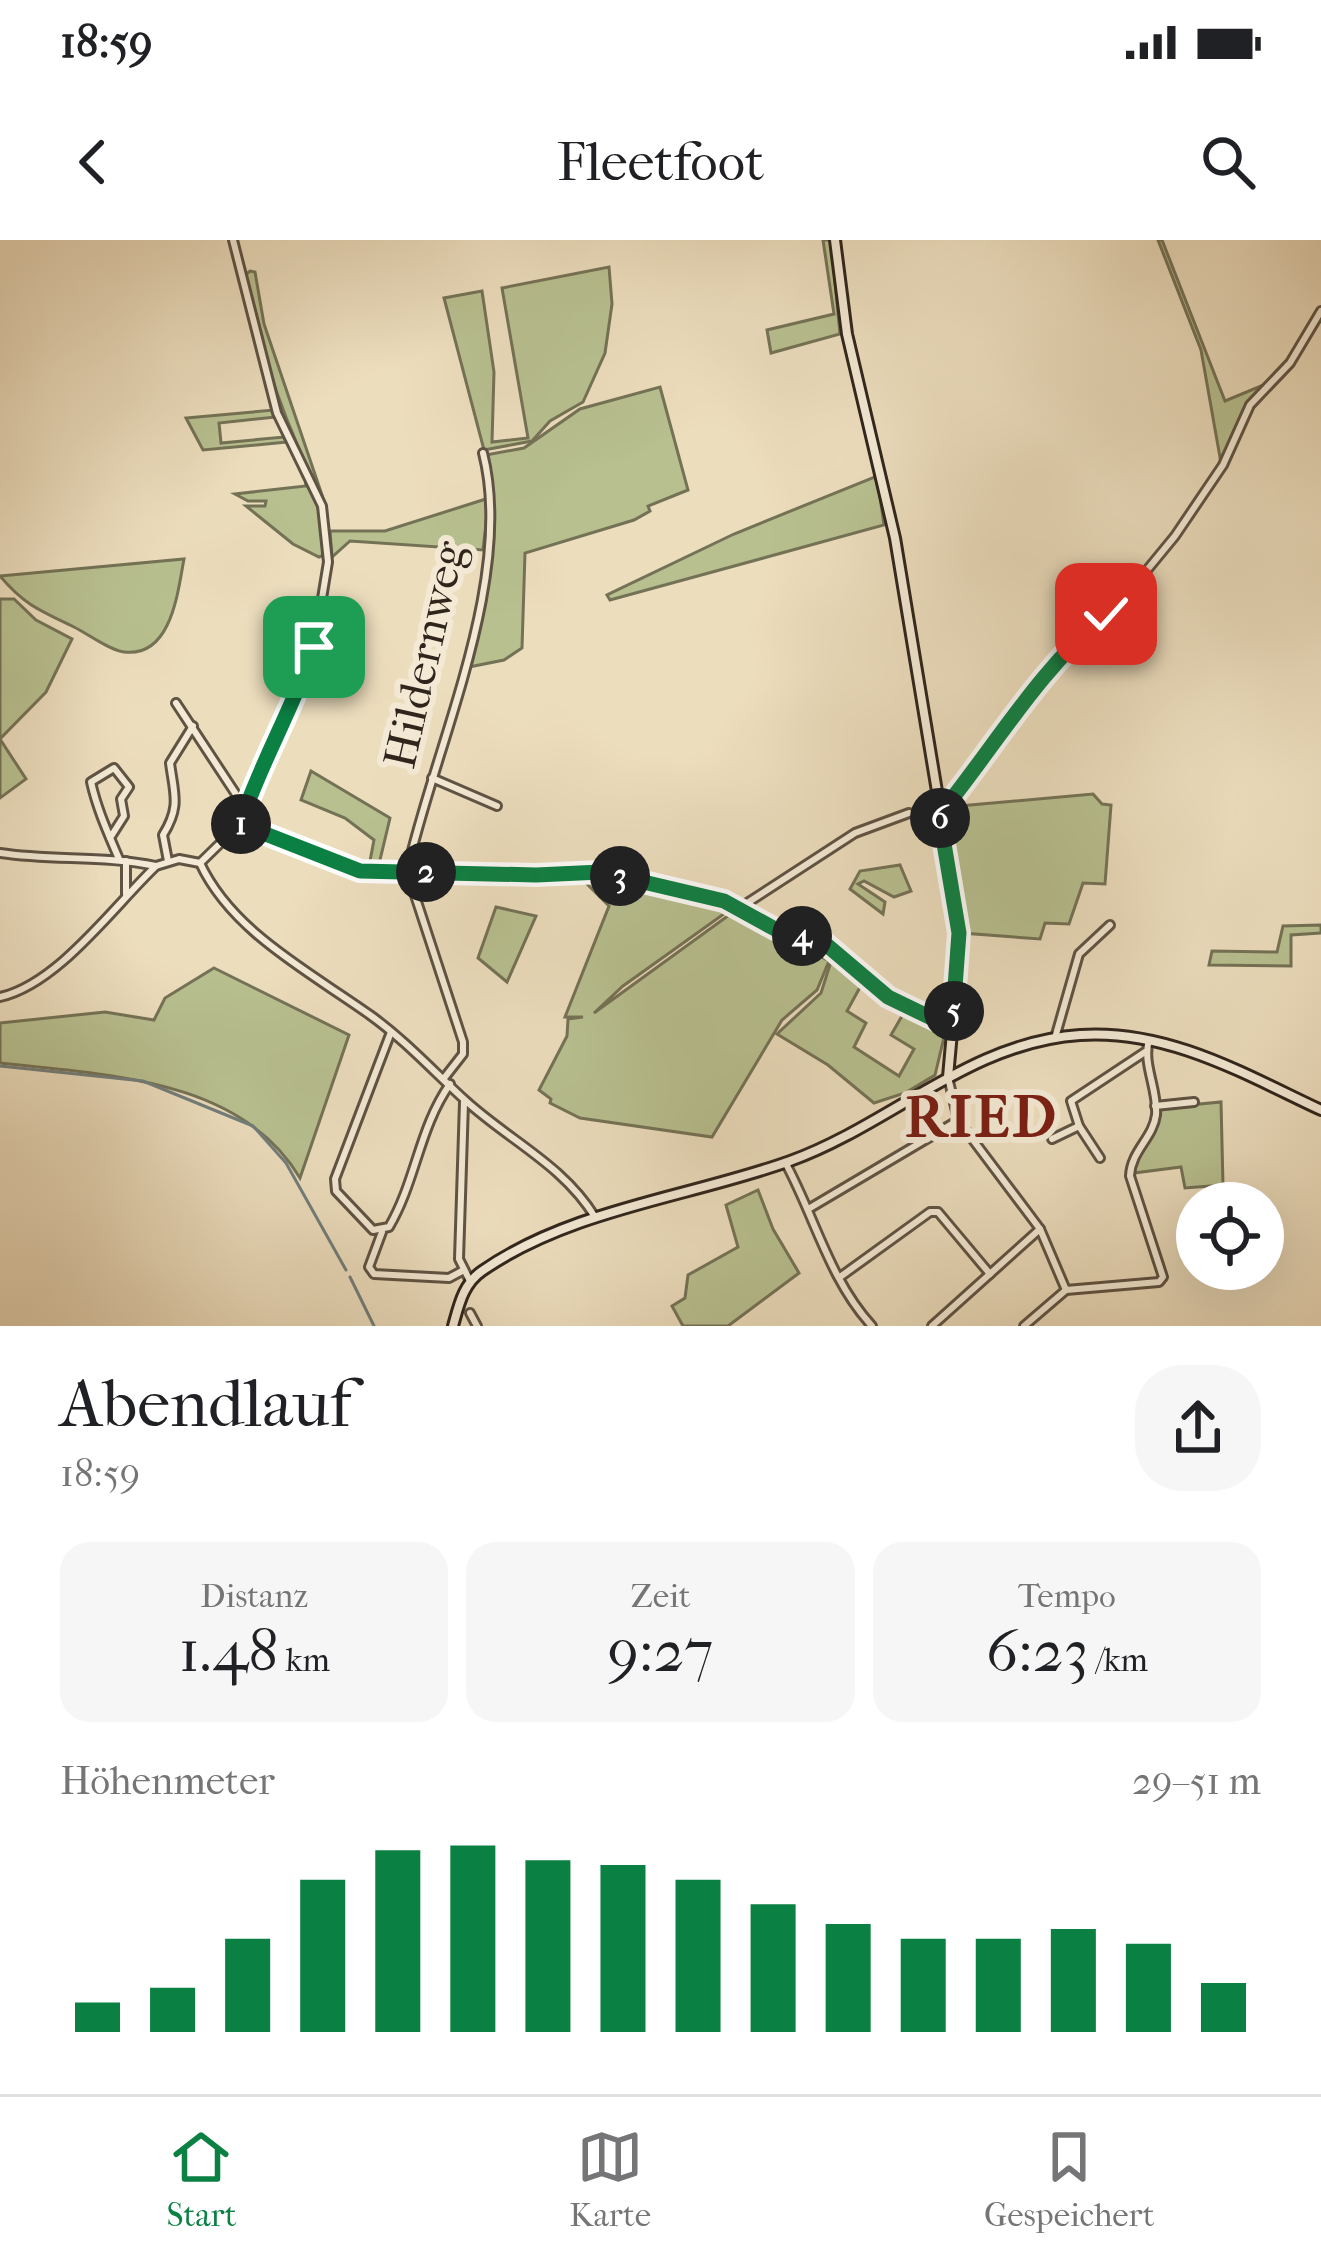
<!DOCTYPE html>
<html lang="de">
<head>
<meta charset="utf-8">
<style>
	:root { --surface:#fff; --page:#f6f6f6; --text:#202124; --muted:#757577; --line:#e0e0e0; --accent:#0b8043 }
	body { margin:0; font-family:"IM FELL French Canon",serif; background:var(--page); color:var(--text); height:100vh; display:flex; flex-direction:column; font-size:45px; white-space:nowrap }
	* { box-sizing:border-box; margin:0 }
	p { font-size:39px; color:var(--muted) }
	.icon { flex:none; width:66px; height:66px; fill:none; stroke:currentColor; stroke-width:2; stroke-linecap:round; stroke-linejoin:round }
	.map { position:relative; height:1086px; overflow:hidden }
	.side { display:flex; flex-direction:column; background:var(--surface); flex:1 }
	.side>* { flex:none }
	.controls { position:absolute; left:1176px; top:942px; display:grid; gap:24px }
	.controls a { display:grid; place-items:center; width:108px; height:108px; border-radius:50%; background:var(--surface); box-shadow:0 12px 48px #0002; font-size:60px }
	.pin { position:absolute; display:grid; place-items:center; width:102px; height:102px; color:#fff; margin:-51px; border-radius:24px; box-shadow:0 6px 18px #0006 }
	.km { position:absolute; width:60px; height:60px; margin:-30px; border-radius:50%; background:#222; color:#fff; font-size:33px; line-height:60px; text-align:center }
	.round { display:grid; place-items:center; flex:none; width:126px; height:126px; border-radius:48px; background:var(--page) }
	.overview { display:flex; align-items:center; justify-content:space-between; height:204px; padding:0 60px }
	h1 { font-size:66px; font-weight:600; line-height:90px }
	.metrics { display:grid; grid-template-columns:repeat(3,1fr); gap:18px; height:204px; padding:12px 60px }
	.metrics div { display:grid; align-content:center; border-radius:30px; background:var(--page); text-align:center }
	.metrics b { font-size:60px; font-weight:600 }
	.metrics small { font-size:33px; font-weight:400 }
	.metrics p { font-size:33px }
	.chart { height:336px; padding:24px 60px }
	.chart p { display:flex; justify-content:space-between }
	.chart svg { width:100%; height:216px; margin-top:12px; stroke:var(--accent); stroke-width:6 }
	.status { display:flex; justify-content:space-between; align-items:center; height:84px; padding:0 60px; background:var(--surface); direction:ltr }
	.status svg { height:33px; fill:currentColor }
	header { display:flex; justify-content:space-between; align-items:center; height:156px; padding:0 60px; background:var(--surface); font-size:54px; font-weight:600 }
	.tabs { display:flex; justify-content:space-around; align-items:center; height:168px; border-top:3px solid var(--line); background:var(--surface); font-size:33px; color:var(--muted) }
	.tabs a { display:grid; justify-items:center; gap:6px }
	.tabs .selected { color:var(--accent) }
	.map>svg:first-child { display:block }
	.green { fill:#b8c090; stroke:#747256; stroke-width:3 }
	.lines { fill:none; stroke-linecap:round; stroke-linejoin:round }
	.stream { stroke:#727e7c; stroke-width:3 }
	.minor-casing { stroke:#5f5344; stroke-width:12 }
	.secondary-casing { stroke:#30251c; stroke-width:14 }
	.minor { stroke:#f3e9d4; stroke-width:6 }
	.secondary { stroke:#f3e9d4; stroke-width:8 }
	.route-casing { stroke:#fff; stroke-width:24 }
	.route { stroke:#0b8043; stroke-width:15 }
	.labels { text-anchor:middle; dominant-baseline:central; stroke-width:12; stroke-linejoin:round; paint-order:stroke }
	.street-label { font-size:45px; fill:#30251c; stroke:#f3e9d4 }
	.district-label { font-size:57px; font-weight:bold; letter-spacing:3px; fill:#7a1f14; stroke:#f3e9d4 }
</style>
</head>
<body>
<div class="status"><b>18:59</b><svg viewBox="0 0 49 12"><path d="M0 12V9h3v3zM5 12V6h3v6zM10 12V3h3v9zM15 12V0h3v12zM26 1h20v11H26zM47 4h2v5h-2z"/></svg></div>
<header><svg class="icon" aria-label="back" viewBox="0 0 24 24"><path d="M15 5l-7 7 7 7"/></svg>Fleetfoot<svg class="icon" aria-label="search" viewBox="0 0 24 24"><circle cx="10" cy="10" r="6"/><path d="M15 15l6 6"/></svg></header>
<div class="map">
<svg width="1321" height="1086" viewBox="0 0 1321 1086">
	<rect width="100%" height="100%" fill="#ecddbd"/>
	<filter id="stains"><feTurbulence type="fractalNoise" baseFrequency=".00167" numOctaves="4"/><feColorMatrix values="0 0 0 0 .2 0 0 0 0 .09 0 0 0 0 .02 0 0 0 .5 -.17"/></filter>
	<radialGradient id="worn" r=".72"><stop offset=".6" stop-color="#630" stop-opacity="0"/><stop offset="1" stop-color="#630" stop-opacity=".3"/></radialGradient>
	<g class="green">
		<polygon points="823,0 831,0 840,94 771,113 767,90 834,74"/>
		<polygon points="1158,0 1162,0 1225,161 1261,146 1221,223 1201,110"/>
		<polygon points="609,27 612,64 605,113 583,162 550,181 532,201 484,210 444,58 482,51 494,132 492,202 528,198 502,48"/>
		<path d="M250,31L255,32L264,84L324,261C283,182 265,122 243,37Z"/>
		<path d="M660,147L688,250L648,266L650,271L634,280L525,313L522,408L504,420L469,427L466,421C486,353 500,286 486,215L524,208L580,169Z"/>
		<polygon points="274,170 276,177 219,183 221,203 284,197 287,202 203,210 186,178"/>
		<polygon points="305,236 322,275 324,315 319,317 293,304 246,266 265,266 266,261 248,261 235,254 306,246"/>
		<polygon points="877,236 884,285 610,360 607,355 734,294"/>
		<polygon points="489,258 483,310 350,301 332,317 330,291 385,291"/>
		<path d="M184,319C178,350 172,418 124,412C109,410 88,394 74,387C41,371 24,365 0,336Z"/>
		<polygon points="0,359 14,359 36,380 72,399 46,452 0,499 26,539 0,558"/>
		<polygon points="311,531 390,578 379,624 370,621 374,600 345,578 301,560"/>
		<polygon points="1093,554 1102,564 1111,565 1105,644 1083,643 1069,684 1045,683 1040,699 962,693 945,583 948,567"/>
		<polygon points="900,625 911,651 894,657 864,641 858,644 885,662 883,674 850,649 860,631"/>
		<polygon points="578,635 612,637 735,666 623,746 594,773 736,670 829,721 817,750 782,780 712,897 580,878 550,863 551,859 539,850 567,796 568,779 583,777 565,777 609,666"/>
		<polygon points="496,667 536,676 507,742 478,718"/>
		<polygon points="1321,685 1321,693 1291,695 1291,726 1209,725 1212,711 1277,712 1283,686"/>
		<polygon points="834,712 864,740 847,771 866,783 854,807 899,836 914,809 891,795 906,769 946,789 935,835 905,853 874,863 828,825 777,794 821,753"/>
		<path d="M214,728L349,795L300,938C240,837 104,835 0,823V783L105,772L154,780L165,758Z"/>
		<polygon points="1221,862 1223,945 1185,948 1181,927 1134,933 1134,922 1159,868"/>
		<polygon points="758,950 773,989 799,1033 728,1086 683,1086 672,1066 685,1058 688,1035 738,1007 726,965"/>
	</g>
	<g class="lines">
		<g class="stream">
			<polyline points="0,826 143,841 253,886 286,923 346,1030"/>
			<polyline points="350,1037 374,1086"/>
		</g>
		<defs>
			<g id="minor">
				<polyline points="176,463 245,568"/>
				<polyline points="432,538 497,566"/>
				<polyline points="938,568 951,560 1040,440 1138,341 1175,296 1223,225 1250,165 1290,123 1321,71"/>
				<polyline points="240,584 331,623 384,634 601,632 724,661 775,689 822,701 888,757 952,788"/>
				<path d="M110,598L124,576L121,559L129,547L114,528L91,542C97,569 108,593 119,619"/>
				<path d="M0,613C53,621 104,615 156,626"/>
				<path d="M168,621L163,595C181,566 174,554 170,523L193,486"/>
				<polyline points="200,623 240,584 270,508 295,464 314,407 328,322 322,266 277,173 233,0"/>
				<path d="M200,623C232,692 310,732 370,775C405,800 434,832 466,861C510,901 563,925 595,977"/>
				<path d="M407,631C435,506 515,339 483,213"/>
				<polyline points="407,631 463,802 463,814 445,837"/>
				<polyline points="126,654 126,621"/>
				<polyline points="741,667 855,593 909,573"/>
				<path d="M0,757C58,744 113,667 156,626L179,619L200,623"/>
				<path d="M391,792L335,939L336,951L373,990L389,987C416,941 419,888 450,844"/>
				<polyline points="1055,798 1079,714 1110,685"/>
				<polyline points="948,837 958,880 1040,989 1066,1050"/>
				<polyline points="464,862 459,1019 470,1041"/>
				<polyline points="1155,866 1194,862"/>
				<polyline points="1052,899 1079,886"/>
				<polyline points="1100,918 1079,886 1071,861 1145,812"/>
				<path d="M785,922C815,977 829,1039 872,1086"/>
				<polyline points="810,968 957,881"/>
				<polyline points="382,992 369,1027 374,1034 449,1038 462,1031"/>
				<polyline points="840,1037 930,972 938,972 990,1034"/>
				<path d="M1066,1050L1159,1042L1163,1037L1130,936C1131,911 1153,898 1156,875C1158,849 1142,824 1149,800"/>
				<polyline points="470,1073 477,1086"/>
				<polyline points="932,1086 1040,989"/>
				<polyline points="1024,1086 1066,1050"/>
			</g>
			<g id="secondary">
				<polyline points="835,0 847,94 895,298 957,672 959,714 948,837"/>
				<path d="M453,1086C459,1065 463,1044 482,1031C571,969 690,957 790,921C890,885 970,802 1080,795C1168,789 1244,834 1321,870"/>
			</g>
		</defs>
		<use href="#minor" class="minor-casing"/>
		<use href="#secondary" class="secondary-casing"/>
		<use href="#minor" class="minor"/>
		<use href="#secondary" class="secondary"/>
	</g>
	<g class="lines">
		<defs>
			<path id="route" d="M314,407C293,468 261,522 240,584L360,631L536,635L601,632L724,661L775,689L822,701L888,757L952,788L959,693L938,568L951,560C1001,496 1043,427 1106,374"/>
		</defs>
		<use href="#route" class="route-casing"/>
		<use href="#route" class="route"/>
	</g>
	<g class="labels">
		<g class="street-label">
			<text transform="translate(425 415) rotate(-77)">Hildernweg</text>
		</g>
		<g class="district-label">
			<text x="982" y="877">RIED</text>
		</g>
	</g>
	<rect width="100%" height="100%" filter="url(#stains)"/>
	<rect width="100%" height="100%" fill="url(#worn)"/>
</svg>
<div class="controls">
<a><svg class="icon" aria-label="locate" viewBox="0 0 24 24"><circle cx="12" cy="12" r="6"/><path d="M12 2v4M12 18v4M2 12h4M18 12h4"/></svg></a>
</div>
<div class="pin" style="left:314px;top:407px;background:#1e9e55"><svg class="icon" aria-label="arrive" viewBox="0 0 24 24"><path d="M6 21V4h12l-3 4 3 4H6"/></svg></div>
<div class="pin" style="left:1106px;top:374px;background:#d93025"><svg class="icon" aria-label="check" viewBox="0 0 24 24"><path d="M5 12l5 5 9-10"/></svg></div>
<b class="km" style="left:241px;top:584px">1</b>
<b class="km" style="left:426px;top:632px">2</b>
<b class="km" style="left:620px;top:636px">3</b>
<b class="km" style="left:802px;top:696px">4</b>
<b class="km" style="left:954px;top:771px">5</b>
<b class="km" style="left:940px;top:578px">6</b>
</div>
<section class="side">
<div class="overview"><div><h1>Abendlauf</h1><p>18:59</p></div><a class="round"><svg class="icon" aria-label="share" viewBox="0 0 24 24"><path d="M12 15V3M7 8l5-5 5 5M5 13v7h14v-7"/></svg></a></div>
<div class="metrics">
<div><p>Distanz</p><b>1.48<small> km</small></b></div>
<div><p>Zeit</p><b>9:27</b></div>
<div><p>Tempo</p><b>6:23<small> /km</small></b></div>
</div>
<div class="chart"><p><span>Höhenmeter</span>29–51 m</p>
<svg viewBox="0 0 160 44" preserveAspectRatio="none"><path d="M5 44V38M15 44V35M25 44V25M35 44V13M45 44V7M55 44V6M65 44V9M75 44V10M85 44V13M95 44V18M105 44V22M115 44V25M125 44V25M135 44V23M145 44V26M155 44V34"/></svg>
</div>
</section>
<nav class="tabs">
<a class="selected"><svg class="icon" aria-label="home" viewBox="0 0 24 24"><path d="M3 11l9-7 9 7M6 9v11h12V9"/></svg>Start</a>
<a><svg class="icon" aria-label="map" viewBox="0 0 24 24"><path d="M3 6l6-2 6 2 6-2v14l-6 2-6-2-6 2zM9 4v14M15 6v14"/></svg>Karte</a>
<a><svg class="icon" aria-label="saved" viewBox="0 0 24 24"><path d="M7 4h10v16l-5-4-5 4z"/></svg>Gespeichert</a>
</nav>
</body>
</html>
